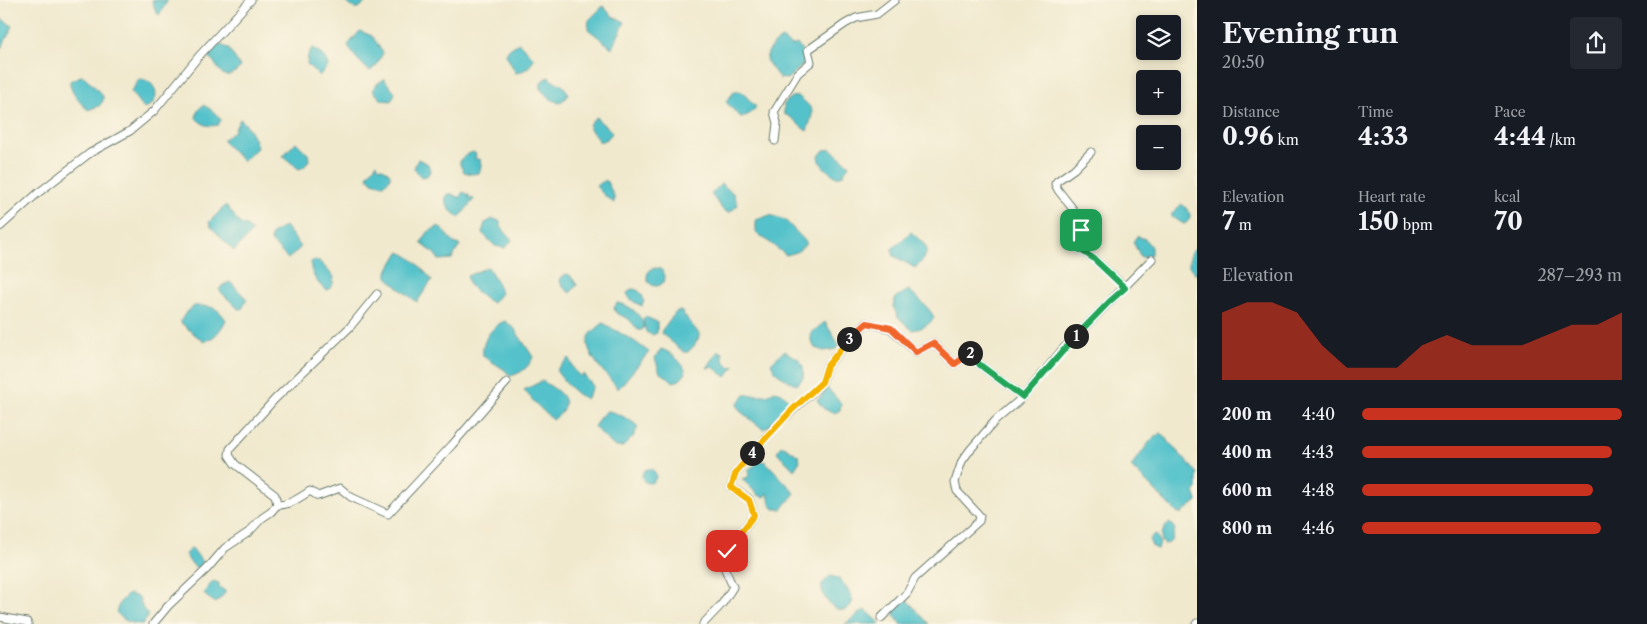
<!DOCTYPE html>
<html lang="en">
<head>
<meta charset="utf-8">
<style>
	:root { --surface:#171b24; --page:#242831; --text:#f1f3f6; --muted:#9ea1a6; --accent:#c8321e }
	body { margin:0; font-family:"Libre Caslon Text",serif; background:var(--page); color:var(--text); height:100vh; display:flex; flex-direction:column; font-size:19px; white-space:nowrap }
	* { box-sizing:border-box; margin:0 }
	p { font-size:16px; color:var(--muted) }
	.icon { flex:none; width:28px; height:28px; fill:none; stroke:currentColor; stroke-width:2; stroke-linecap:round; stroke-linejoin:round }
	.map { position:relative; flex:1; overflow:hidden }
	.side { display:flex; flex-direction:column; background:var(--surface); width:450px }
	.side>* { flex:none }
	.controls { position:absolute; left:1136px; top:15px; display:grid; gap:10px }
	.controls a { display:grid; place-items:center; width:45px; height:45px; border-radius:5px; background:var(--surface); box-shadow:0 2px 8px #0003; font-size:25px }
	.pin { position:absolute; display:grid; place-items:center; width:42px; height:42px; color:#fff; margin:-21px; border-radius:10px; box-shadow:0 2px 8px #0006 }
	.km { position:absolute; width:25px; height:25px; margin:-12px; border-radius:50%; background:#222; color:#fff; font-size:14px; line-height:25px; text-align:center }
	.round { display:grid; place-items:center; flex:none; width:52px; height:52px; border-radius:5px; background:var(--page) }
	.head { display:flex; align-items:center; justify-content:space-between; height:85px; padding:0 25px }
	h1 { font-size:28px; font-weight:800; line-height:38px }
	.metrics { display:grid; grid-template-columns:repeat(3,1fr); gap:8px; height:85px; padding:5px 25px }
	.metrics div { display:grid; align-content:center }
	.metrics b { font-size:25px; font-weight:800 }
	.metrics small { font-size:14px; font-weight:400 }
	.metrics p { font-size:14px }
	.chart { height:140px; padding:10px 25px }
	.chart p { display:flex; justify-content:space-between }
	.chart svg { width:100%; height:90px; margin-top:5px; fill:var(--accent); opacity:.7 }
	ul { padding:0 25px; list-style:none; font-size:16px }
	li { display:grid; grid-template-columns:80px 60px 1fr; align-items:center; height:38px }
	li i { height:12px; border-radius:6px; background:var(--accent) }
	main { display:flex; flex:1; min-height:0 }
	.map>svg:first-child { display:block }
	.water { fill:#55c2cb; stroke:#3a8080 }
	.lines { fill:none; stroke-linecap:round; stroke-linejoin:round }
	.minor-casing { stroke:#68796a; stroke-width:9 }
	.minor { stroke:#fff; stroke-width:7 }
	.split-1-casing { stroke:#fff; stroke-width:10 }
	.split-2-casing { stroke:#fff; stroke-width:10 }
	.split-3-casing { stroke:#fff; stroke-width:10 }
	.split-4-casing { stroke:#fff; stroke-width:10 }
	.split-5-casing { stroke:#fff; stroke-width:10 }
	.split-1 { stroke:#22a559; stroke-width:6 }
	.split-2 { stroke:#22a559; stroke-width:6 }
	.split-3 { stroke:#f0652b; stroke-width:6 }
	.split-4 { stroke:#f5b400; stroke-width:6 }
	.split-5 { stroke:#f5b400; stroke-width:6 }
</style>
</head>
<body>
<main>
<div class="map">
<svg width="1197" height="624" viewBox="0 0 1197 624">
	<rect width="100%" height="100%" fill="#fcf5e5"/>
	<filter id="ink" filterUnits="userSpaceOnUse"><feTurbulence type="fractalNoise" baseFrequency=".02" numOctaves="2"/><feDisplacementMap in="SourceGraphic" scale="10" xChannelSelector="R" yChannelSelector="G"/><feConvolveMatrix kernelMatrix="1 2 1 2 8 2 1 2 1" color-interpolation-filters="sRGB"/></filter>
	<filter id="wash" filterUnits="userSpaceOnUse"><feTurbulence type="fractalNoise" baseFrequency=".0096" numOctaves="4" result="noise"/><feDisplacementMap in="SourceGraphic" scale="20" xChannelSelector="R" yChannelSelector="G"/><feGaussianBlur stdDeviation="1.12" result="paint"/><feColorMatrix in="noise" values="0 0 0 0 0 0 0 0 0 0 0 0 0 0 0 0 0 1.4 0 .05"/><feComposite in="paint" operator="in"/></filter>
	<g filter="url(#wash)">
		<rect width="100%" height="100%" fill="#f0e9ce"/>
		<g class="water">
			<polygon points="152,0 168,0 159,15 156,12"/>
			<polygon points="342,0 365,0 366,2 359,8 354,8"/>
			<polygon points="603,6 612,16 625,22 612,48 588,29 589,20"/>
			<polygon points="0,18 13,26 2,47 0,47"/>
			<path d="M360,31L372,36L383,53L376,66L370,71C363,66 351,53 348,45Z"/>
			<path d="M782,39L791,46L797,44L807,59L805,63L787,79L779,78L766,60C768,49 772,45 782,39Z"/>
			<path d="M519,43L534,58C531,67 525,71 516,73L506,55L509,49Z"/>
			<path d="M218,44L228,48L241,67C219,88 221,64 206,54Z"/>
			<path d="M312,48C319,51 328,59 328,67L319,76L307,64L308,56Z"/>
			<path d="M81,76L85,77L103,96V101L99,106L88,110C80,103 69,91 70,81Z"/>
			<polygon points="549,77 553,81 561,84 568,92 567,97 559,103 551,99 540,89 542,81"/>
			<path d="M139,79C158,79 163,105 143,108L131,92Z"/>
			<polygon points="384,79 395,93 391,101 382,100 373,91 377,84"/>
			<path d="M741,91L756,107C752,112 747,117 740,117L726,102L734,92Z"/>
			<path d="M798,96C816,111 814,110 807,131C797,125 795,118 784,114V104L791,97Z"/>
			<path d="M203,105C211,109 215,112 221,120L218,125C208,127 203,125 196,118L198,110Z"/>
			<path d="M596,117C600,124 608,125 612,133L608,138L600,142L590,129L589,124Z"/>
			<path d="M240,119C248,125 255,138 257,148L243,161L228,147L223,140L234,131Z"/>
			<polygon points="296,142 308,154 309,160 304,167 299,169 283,156"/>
			<path d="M831,149L849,165L843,175L837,177C828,171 820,167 819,156L824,150Z"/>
			<polygon points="473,152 476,154 475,159 480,159 481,167 479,173 472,174 464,172 460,165 460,160 466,155"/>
			<polygon points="418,159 428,164 430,171 427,176 421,177 414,168"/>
			<polygon points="377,163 378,167 385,169 390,174 390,178 384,185 372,182 367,176"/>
			<polygon points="606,180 614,196 614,203 605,196 596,186"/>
			<polygon points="721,184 733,193 738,205 729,213 723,210 711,194"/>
			<polygon points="463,192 469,195 469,198 474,199 459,218 449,209 445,200 448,194 452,194 459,198"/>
			<path d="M1182,204C1189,211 1195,218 1184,224L1172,217V213Z"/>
			<polygon points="226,205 240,224 248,227 252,232 234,251 211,227 209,222"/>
			<polygon points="770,215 785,220 807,243 797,252 786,255 756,232 756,220"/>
			<polygon points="493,219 500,221 501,227 512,240 505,248 495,246 482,233 485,223"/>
			<polygon points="285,226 301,247 288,259 270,240 273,233"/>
			<polygon points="439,226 454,243 460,245 452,259 439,260 434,253 421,243 428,232"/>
			<polygon points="911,232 925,245 927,250 924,259 915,268 894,256 892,249"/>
			<polygon points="1137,236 1145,239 1151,247 1151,254 1148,257 1141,257 1133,242"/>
			<path d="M1197,247V275L1189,266C1189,257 1190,252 1197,247Z"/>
			<path d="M399,252C414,257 421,268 432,280L417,302L395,285L387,277V272Z"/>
			<path d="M315,260L320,262L334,277C333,283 333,287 327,290C318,286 309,271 311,262Z"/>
			<polygon points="488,267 498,284 501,293 493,303 485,299 469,285 467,276"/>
			<circle cx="656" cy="277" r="9"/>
			<polygon points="566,274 570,275 577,285 570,293 562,286 559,279"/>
			<path d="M230,282L247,299L242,309H238C232,302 225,297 219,290L223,285Z"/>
			<path d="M631,289C639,289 642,293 644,301L642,306C636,303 629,300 627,293Z"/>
			<path d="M909,290C916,297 932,310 934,318C929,325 921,329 912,330L898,317L893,306L896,297Z"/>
			<path d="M617,303C629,304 642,315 644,327L642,330H638L629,319L616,313L614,308Z"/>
			<path d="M194,306C210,306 217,306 226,320C221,330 215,338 204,342L180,322L185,314Z"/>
			<polygon points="677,311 681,311 700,335 694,346 688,352 684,352 662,334 662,330"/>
			<polygon points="646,317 657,322 657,333 652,335 646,332 643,318"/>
			<path d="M505,321L514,328L533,357C528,368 522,373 510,376L505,370L483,356C481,341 492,326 505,321Z"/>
			<polygon points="825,322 839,345 836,349 824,351 815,348 811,341 811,333"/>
			<path d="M603,323L634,341L649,352L618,389C609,376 582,353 589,337C591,332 599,327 603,323Z"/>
			<path d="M661,349C671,352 684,363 686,373L680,380L673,382L668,377L660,373L655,358Z"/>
			<polygon points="718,351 723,353 723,358 728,367 735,366 726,377 713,367 707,368"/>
			<path d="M784,351C797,358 806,361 803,378L797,385C784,377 777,378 771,363Z"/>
			<path d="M569,358C572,366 574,371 581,377L583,374L593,386L586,399C574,393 563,381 556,370Z"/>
			<path d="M542,381C561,392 576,402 553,420L537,405L524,390Z"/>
			<polygon points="826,387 841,403 840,410 835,413 824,409 817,400 821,397"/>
			<path d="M775,391L782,393L790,402C786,414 774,424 763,429L740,411L737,404L745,395H767Z"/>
			<path d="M607,411C614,411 634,421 638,427L633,437L623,447H615L594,427L600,417Z"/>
			<polygon points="1161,433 1197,473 1197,489 1194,492 1197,501 1181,514 1177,513 1131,467 1151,440"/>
			<polygon points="781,446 784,446 799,456 800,461 794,470 777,452"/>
			<polygon points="761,461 766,462 795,493 782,509 774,509 770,504 768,493 765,497 758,495 742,479 749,477 748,470"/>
			<circle cx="649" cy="476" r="7"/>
			<path d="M1170,523L1175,529L1172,540L1169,543L1165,544L1162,542C1160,534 1164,527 1170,523Z"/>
			<polygon points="1156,534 1160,542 1158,549 1153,547 1149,540 1152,536"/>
			<polygon points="192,548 203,563 198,569 190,562 185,554"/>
			<path d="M830,576C842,577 848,590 853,600C845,624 819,600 822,584Z"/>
			<polygon points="213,581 219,583 219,587 225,591 225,593 216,603 207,597 204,593"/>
			<path d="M128,594L139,597L143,609L148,615L147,619L142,624C130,624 124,621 116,612L120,602Z"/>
			<polygon points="905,600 908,601 929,624 901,624 894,615 894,609"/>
			<path d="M866,610L881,624H845C853,620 858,612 866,610Z"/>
		</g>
	</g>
	<g filter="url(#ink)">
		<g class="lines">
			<defs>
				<g id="minor">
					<polyline points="775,141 777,123 774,112 798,73 811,62 808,50 845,24 856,18 877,14 895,0"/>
					<polyline points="1091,152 1074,169 1057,181 1055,184 1058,190 1083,222 1081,230 1074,241 1077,248 1093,258 1125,287"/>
					<polyline points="0,227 38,193 90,153 130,131 154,111 199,56 251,0"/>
					<path d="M277,505C290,505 299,498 310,491L318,496L340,488L351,497L388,514L452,445L507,382"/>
					<polyline points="0,617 27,622 28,624"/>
					<polyline points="881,618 907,593 915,578 979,521 980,516 957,491 955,482 962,461 970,450 995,421 1023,397 1061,351 1152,259"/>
					<polyline points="153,624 168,606 207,569 225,548 249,532 262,518 271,512 277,505 275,495 235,464 229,455 230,449 275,399 350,327 377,294"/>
					<polyline points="703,624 722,604 733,587 724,567 727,551 754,515 749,499 731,487 736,472 775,427 822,383 827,366 848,341 867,323 891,329 916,352 933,343 955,364 971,352 980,365 1023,397"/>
					<polyline points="1196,624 1197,623"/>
				</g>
			</defs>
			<use href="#minor" class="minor-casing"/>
			<use href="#minor" class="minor"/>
		</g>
	</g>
	<g class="lines" filter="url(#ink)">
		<defs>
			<polyline id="split-1" points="1076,336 1109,302 1125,288 1093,258 1077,248 1074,241 1081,230"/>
			<polyline id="split-2" points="970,353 980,365 1023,397 1076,336"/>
			<polyline id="split-3" points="849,339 867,323 891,328 916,352 933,343 955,364 970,353"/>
			<polyline id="split-4" points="752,453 792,410 822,382 827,366 849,339"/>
			<polyline id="split-5" points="727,551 754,515 749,500 731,487 736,472 752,453"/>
		</defs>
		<use href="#split-1" class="split-1-casing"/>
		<use href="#split-2" class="split-2-casing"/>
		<use href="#split-3" class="split-3-casing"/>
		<use href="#split-4" class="split-4-casing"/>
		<use href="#split-5" class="split-5-casing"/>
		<use href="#split-1" class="split-1"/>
		<use href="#split-2" class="split-2"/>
		<use href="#split-3" class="split-3"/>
		<use href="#split-4" class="split-4"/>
		<use href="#split-5" class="split-5"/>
	</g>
</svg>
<div class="controls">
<a><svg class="icon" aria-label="layers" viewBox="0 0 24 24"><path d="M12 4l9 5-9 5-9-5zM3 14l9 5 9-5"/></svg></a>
<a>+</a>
<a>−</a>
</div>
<div class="pin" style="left:1081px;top:230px;background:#1e9e55"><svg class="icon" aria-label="arrive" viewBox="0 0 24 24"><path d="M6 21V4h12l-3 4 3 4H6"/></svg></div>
<div class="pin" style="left:727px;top:551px;background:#d93025"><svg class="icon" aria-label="check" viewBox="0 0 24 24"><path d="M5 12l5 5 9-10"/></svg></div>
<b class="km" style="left:1076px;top:336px">1</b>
<b class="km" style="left:970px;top:353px">2</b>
<b class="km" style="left:849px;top:339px">3</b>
<b class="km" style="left:752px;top:453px">4</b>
</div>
<section class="side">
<div class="head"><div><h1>Evening run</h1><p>20:50</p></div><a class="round"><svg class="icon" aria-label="share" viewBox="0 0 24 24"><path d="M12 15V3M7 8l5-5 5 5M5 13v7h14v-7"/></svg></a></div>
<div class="metrics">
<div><p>Distance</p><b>0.96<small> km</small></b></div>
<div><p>Time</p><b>4:33</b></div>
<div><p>Pace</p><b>4:44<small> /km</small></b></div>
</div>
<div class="metrics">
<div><p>Elevation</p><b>7<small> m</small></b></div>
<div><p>Heart rate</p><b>150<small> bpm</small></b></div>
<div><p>kcal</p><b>70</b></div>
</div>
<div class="chart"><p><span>Elevation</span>287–293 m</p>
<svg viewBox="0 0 160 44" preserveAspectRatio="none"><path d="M0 44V11L10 6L20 6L30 11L40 27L50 38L60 38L70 38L80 27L90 22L100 27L110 27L120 27L130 22L140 17L150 17L160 11V44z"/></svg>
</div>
<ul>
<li><b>200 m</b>4:40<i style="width:100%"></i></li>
<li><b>400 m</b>4:43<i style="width:96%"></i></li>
<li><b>600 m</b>4:48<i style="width:89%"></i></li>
<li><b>800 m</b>4:46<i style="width:92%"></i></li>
</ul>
</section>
</main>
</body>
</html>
